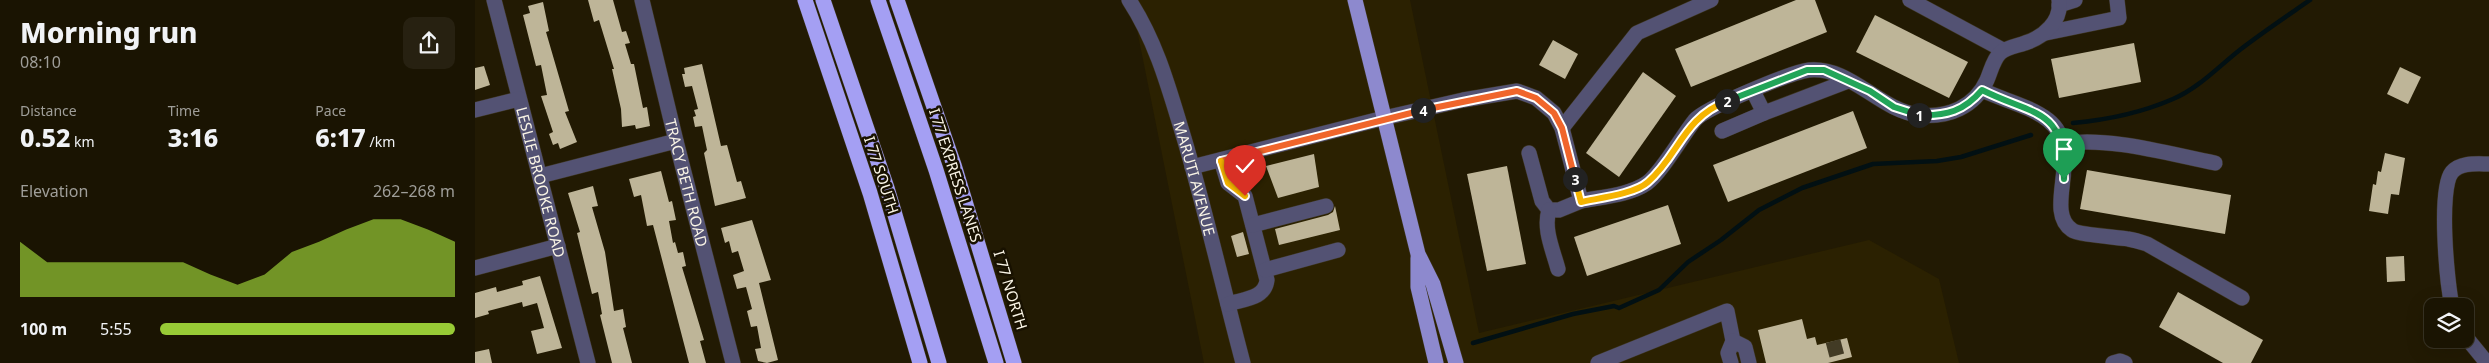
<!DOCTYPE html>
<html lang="en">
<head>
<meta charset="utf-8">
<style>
	:root { --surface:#1a1402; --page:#272111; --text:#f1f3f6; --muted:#9f9e99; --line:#383324; --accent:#98cb36 }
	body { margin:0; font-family:"Noto Sans",sans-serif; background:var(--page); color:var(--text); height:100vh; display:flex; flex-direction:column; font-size:19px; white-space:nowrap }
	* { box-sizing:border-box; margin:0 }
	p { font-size:16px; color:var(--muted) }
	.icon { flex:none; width:28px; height:28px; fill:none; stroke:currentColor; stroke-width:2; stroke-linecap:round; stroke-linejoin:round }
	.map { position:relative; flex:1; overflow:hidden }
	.panel { display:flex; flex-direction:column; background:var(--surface); width:475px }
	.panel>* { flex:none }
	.fabs { position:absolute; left:1949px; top:298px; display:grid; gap:10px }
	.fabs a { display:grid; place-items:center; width:50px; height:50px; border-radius:10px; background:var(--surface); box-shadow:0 5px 20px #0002,0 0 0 1px var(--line); font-size:25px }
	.pin { position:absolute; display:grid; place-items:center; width:42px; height:42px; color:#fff; margin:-51px -21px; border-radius:50% 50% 50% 0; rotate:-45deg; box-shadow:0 0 5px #0007 }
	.pin .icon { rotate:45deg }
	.km { position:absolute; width:25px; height:25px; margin:-12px; border-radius:50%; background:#222; color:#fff; font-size:14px; line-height:25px; text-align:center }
	.round { display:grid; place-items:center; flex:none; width:52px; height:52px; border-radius:10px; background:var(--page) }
	.summary { display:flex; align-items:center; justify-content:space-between; height:85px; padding:0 20px }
	h1 { font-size:28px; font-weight:800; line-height:38px }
	.stats { display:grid; grid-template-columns:repeat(3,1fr); gap:8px; height:85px; padding:5px 20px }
	.stats div { display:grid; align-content:center }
	.stats b { font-size:25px; font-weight:800 }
	.stats small { font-size:14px; font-weight:400 }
	.stats p { font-size:14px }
	.chart { height:140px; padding:10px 20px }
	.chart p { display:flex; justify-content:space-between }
	.chart svg { width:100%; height:90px; margin-top:5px; fill:var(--accent); opacity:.7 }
	ul { padding:0 20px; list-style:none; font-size:16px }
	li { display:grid; grid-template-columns:80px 60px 1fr; align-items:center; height:38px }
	li i { height:12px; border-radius:6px; background:var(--accent) }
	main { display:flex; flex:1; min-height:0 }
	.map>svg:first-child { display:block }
	.built { fill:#2b2101 }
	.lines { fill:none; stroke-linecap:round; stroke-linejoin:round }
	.stream { stroke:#021013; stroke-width:4.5 }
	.building { fill:#beb598 }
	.minor-tunnel { stroke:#423b25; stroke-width:15; stroke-dasharray:15 8; stroke-linecap:butt }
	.minor-casing { stroke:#3c341e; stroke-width:16 }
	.major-casing { stroke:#3c341e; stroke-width:16 }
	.highway-casing { stroke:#3c341e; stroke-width:16 }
	.minor { stroke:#535273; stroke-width:15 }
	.major { stroke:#8d89ce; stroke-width:15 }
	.highway { stroke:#a49ff3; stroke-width:15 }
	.split-1-casing { stroke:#fff; stroke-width:10 }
	.split-2-casing { stroke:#fff; stroke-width:10 }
	.split-3-casing { stroke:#fff; stroke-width:10 }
	.split-4-casing { stroke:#fff; stroke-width:10 }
	.split-5-casing { stroke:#fff; stroke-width:10 }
	.split-6-casing { stroke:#fff; stroke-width:10 }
	.split-1 { stroke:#22a559; stroke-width:6 }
	.split-2 { stroke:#22a559; stroke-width:6 }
	.split-3 { stroke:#f5b400; stroke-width:6 }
	.split-4 { stroke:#f0652b; stroke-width:6 }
	.split-5 { stroke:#f0652b; stroke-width:6 }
	.split-6 { stroke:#f5b400; stroke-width:6 }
	.labels { text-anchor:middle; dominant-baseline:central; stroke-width:5; stroke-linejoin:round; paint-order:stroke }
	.street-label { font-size:15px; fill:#faf5e6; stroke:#181100 }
</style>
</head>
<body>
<main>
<section class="panel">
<div class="summary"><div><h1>Morning run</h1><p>08:10</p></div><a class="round"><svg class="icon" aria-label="share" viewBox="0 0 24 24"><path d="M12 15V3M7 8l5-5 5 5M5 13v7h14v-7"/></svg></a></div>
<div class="stats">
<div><p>Distance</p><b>0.52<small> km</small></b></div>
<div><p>Time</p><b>3:16</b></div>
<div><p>Pace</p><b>6:17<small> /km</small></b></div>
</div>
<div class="chart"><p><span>Elevation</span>262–268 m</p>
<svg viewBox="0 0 160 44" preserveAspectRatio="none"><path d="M0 44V17L10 27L20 27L30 27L40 27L50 27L60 27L70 33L80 38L90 33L100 22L110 17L120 11L130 6L140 6L150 11L160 17V44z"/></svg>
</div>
<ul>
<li><b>100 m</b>5:55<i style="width:100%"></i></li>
</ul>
</section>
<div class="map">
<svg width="2014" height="363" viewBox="0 0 2014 363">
	<rect width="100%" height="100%" fill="#221a03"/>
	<polygon class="built" points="656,0 935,0 1004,333 1394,240 1464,279 1484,363 729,363"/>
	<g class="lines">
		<g class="stream">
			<path d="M1598,123C1631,120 1668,112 1698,99C1724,88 1744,66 1766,49C1788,32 1812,16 1835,0"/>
			<polyline points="998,343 1098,314 1139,306 1144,308 1184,290 1213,262 1246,240 1284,210 1327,188 1398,164 1462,161 1486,157 1556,135"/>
		</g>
	</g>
	<g class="building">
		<polygon points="113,0 138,0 147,32 151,31 155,43 150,44 156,64 159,64 168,108 172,107 175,126 161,129 160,125 147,127 146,109 137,69 139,69 124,20 119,22"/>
		<polygon points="1321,0 1340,0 1352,32 1216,87 1200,49"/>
		<polygon points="68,2 74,31 71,32 94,111 90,112 102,142 85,149 83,143 78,145 74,134 78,132 66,96 72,95 66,65 61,66 48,15 55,13 53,6"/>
		<polygon points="1400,15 1493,62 1474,98 1381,52"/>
		<polygon points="1078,40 1103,54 1090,79 1064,65"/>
		<polygon points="1659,43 1666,82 1584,98 1576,59"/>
		<polygon points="227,64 246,146 252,145 262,182 266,181 271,198 240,206 229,153 232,150 227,126 220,127 218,117 221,116 219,110 223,109 217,86 210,87 207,74 210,74 209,68"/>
		<polygon points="9,66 15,85 0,90 0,68"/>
		<polygon points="1925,67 1946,77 1933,104 1912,94"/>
		<polygon points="1168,72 1201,96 1144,177 1111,153"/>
		<polygon points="1378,111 1392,148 1253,202 1238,165"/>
		<polygon points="1910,153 1930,158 1924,195 1916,194 1913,214 1894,211 1898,184 1901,185 1903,171 1906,172"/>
		<polygon points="839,154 844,187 803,198 791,166"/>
		<polygon points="1032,166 1051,264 1012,271 992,174"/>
		<polygon points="1612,170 1756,195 1750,234 1605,209"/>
		<polygon points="186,171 194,202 197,201 201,220 194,221 198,243 200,242 203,253 208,252 211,266 207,267 229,340 225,341 231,363 214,363 178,225 172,226 166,195 159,197 154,179"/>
		<polygon points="118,186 123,206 117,207 130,252 139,311 148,309 151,327 148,328 157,363 137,363 125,315 127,314 123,292 117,294 102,233 105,232 93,193"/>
		<polygon points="1193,205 1206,244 1112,276 1099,237"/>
		<polygon points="860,206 865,230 804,245 800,229 853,215 858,212"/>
		<polygon points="277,220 296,280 284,283 303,360 292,363 283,361 280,349 286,348 282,326 276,327 272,311 277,309 271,287 262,289 258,275 269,271 263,251 257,253 254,241 250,243 246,228"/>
		<polygon points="768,232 774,254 762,257 756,236"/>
		<polygon points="1929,256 1930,281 1912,282 1911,257"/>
		<polygon points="65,276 87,348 62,354 56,331 69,328 62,303 48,307 47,302 13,311 14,314 0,318 0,293 21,287 22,292 48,285 47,281"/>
		<polygon points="1703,292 1788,340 1776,363 1748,363 1684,327"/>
		<polygon points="1327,319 1332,339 1340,337 1342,345 1372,338 1377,357 1353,363 1291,363 1283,330"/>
		<polygon points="14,349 17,363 0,363 0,352"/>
	</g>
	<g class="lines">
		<polyline class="minor-tunnel" points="1358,341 1363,360"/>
		<defs>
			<g id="minor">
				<path id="s1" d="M19,0L113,363"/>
				<path id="s2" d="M167,0L201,141L258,363"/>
				<path id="s3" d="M654,0C682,43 694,89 709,138C731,212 748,288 768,363"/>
				<polyline points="1435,0 1528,50"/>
				<polyline points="1584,5 1600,0"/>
				<polyline points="1571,33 1644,18 1642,0"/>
				<path d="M1507,90C1528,100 1555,106 1573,120C1611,150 1567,210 1597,230C1603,235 1643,237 1653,239C1660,240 1666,242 1672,244L1767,298"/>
				<polyline points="1278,91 1289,113 1373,81"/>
				<polyline points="0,110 44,99"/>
				<polyline points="1087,128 1162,33 1236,0"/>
				<polyline points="1247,131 1289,113"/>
				<path d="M1587,144C1633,136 1694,154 1740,163"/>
				<polyline points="1054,153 1067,201 1074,210 1084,210 1106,201"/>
				<path d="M746,160L753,183L770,196L792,280C790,299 768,299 753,304"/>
				<path d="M717,167L909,118L988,100L1042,91L1061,98L1079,113L1087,128L1106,201C1126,197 1155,195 1172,183C1187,172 1207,136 1220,120C1230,108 1317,72 1334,70C1375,66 1405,111 1444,115C1473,118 1500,107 1512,80C1516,71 1518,60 1525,53C1532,47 1542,46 1550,43C1569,37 1587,21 1584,0"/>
				<polyline points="65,176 201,141"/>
				<path d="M1074,210C1068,229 1078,250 1083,269"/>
				<polyline points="778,225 851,206"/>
				<polyline points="0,268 83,246"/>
				<polyline points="790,270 863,250"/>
				<path d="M1977,306C1972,283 1963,189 1977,172C1986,162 2002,164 2014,164"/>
				<polyline points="1990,336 2012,363"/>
				<polyline points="1123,363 1252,311 1258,341"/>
				<polyline points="1256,363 1253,353 1258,341 1270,347 1274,363"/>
				<polyline points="1638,363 1645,361 1650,363"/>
			</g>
			<g id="major">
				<polyline points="880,0 943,254 958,284 981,363"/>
				<polyline points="943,258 943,287 961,363"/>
			</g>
			<g id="highway">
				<polyline points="330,0 395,193 445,363"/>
				<polyline points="348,0 412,188 464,363"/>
				<polyline points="403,0 461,170 521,363"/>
				<polyline points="422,0 479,165 539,363"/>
			</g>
		</defs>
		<use href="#minor" class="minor-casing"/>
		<use href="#major" class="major-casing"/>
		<use href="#highway" class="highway-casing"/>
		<use href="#minor" class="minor"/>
		<use href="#major" class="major"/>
		<use href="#highway" class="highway"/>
	</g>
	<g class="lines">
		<defs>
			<path id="split-1" d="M1444,115C1472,116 1489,111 1507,90C1561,117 1590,107 1589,179"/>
			<polyline id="split-2" points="1252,101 1332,70 1349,70 1395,91 1419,107 1444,115"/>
			<path id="split-3" d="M1100,179L1106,202C1124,198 1160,194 1173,182C1204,155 1208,118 1252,101"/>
			<polyline id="split-4" points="948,110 1042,91 1061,98 1079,113 1087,128 1100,179"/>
			<polyline id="split-5" points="746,161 948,110"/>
			<polyline id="split-6" points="746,161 753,183 770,196"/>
		</defs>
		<use href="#split-1" class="split-1-casing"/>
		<use href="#split-2" class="split-2-casing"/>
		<use href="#split-3" class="split-3-casing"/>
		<use href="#split-4" class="split-4-casing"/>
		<use href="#split-5" class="split-5-casing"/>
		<use href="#split-6" class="split-6-casing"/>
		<use href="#split-1" class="split-1"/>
		<use href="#split-2" class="split-2"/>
		<use href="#split-3" class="split-3"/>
		<use href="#split-4" class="split-4"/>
		<use href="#split-5" class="split-5"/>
		<use href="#split-6" class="split-6"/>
	</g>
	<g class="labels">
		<g class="street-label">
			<text transform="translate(407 175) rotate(72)">I 77 SOUTH</text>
			<text transform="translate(481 175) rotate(72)">I 77 EXPRESS LANES</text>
			<text stroke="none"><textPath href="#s3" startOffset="191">MARUTI AVENUE</textPath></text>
			<text stroke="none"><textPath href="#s1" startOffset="188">LESLIE BROOKE ROAD</textPath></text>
			<text stroke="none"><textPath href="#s2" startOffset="188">TRACY BETH ROAD</textPath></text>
			<text transform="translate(536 290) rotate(73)">I 77 NORTH</text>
		</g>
	</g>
</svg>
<div class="fabs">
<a><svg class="icon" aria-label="layers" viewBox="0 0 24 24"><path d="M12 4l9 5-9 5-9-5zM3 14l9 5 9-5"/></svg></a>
</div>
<div class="pin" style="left:1589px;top:179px;background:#1e9e55"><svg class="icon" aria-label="arrive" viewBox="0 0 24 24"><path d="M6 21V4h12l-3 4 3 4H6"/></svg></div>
<div class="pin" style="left:770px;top:196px;background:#d93025"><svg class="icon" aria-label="check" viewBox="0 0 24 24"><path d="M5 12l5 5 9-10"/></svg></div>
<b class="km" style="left:1444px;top:115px">1</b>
<b class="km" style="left:1252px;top:101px">2</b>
<b class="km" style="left:1100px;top:179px">3</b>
<b class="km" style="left:948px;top:110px">4</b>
</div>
</main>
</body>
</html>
